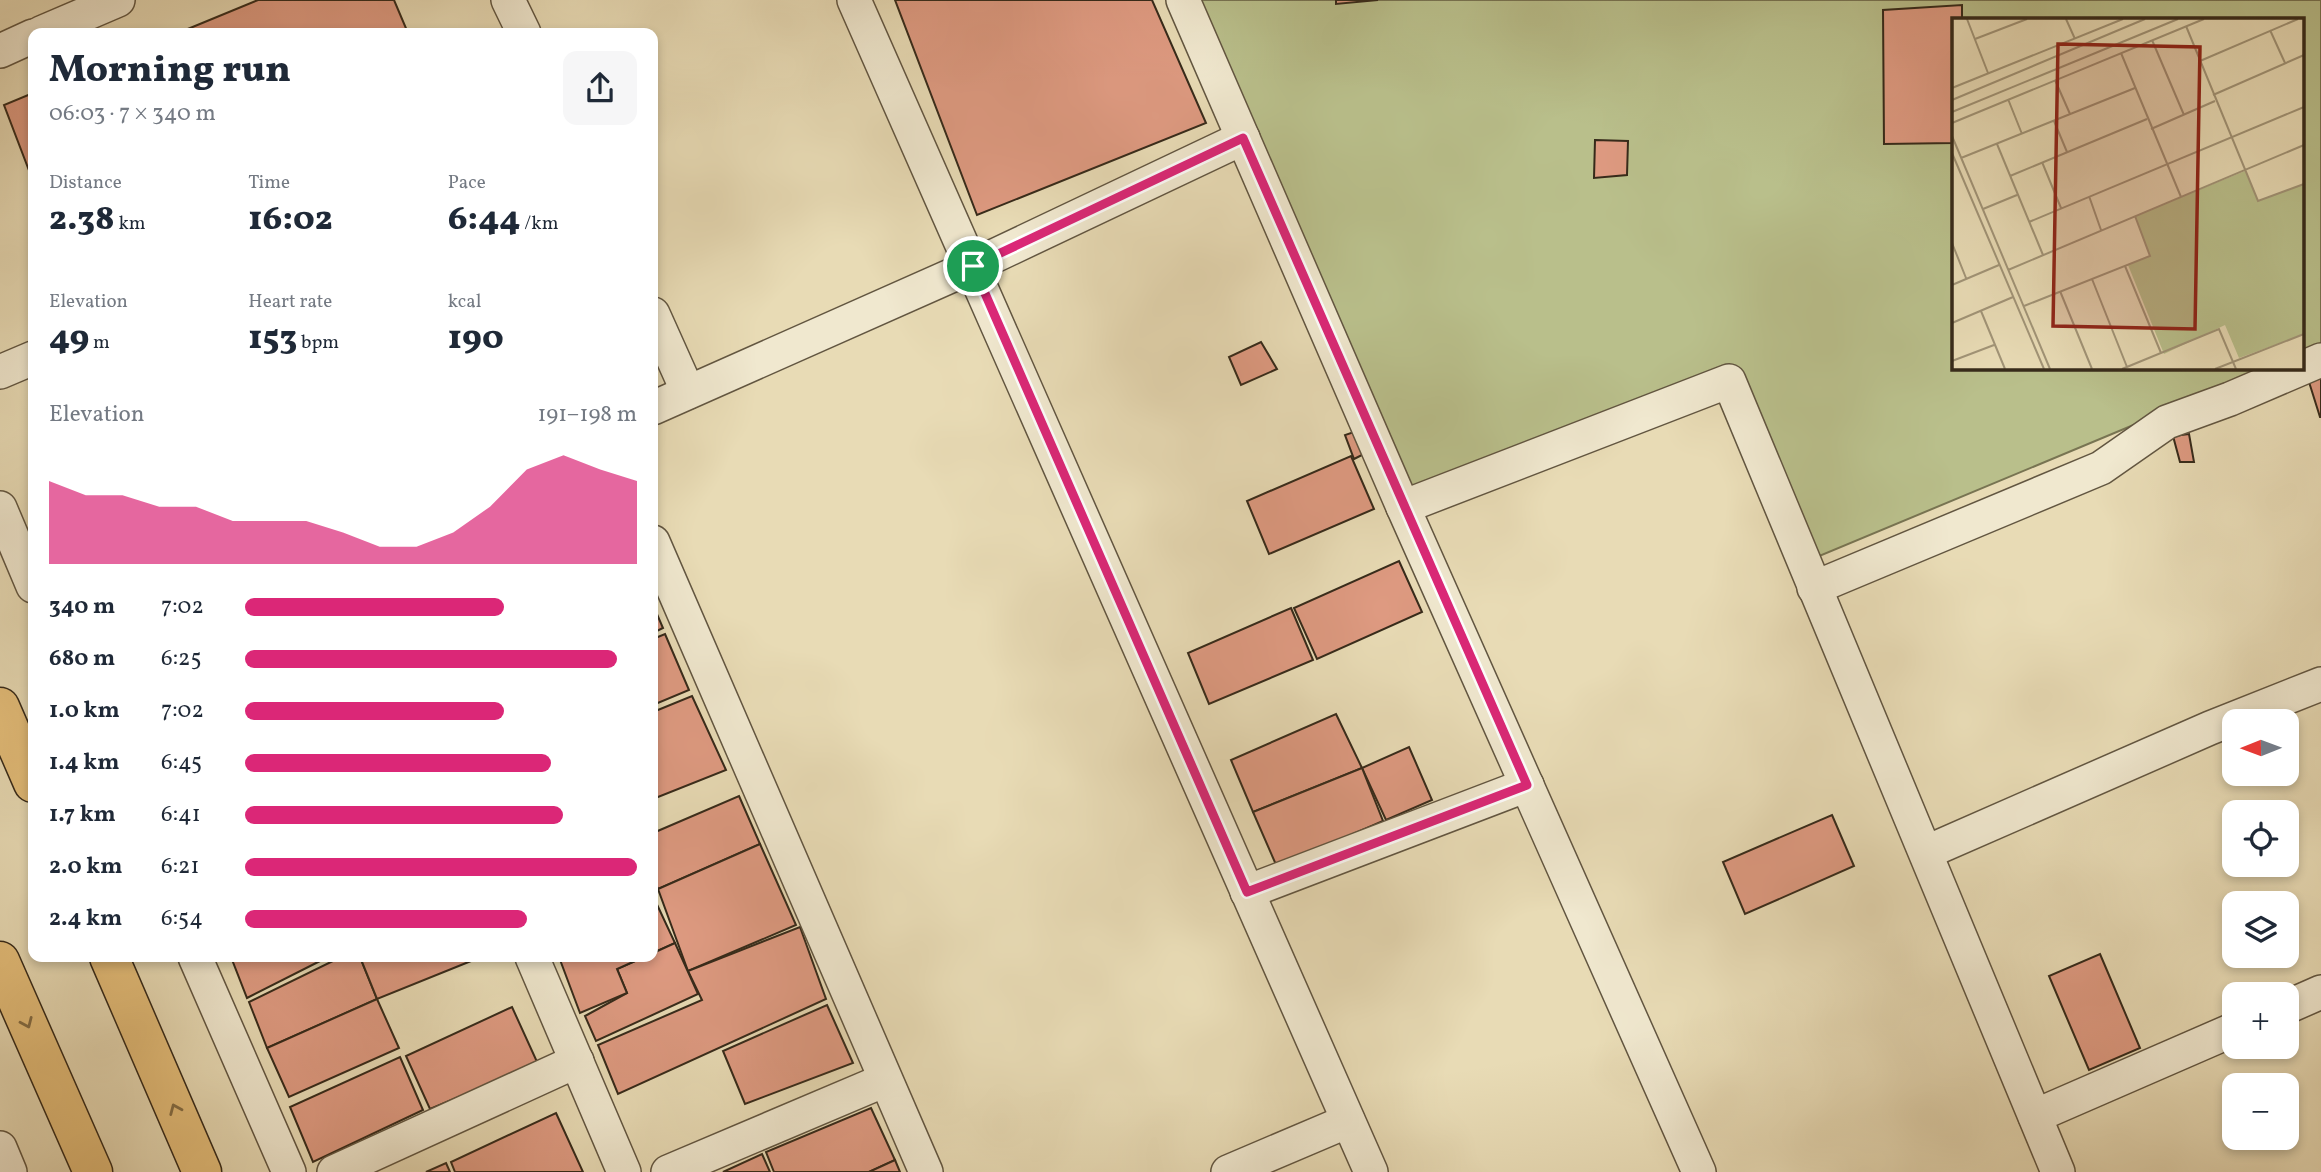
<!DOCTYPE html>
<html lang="en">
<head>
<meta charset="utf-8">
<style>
	:root { --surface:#fff; --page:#f6f6f7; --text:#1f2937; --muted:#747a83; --accent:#db2777 }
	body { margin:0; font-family:Vollkorn,serif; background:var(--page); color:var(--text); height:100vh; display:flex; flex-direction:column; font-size:26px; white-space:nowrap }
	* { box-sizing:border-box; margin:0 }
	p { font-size:23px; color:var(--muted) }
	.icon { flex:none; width:38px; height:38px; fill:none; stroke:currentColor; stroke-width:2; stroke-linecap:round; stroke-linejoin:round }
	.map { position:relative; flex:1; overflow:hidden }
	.sheet { position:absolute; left:28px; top:28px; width:630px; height:934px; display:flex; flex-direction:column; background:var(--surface); border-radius:14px; box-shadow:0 4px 10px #0003 }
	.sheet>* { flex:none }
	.needle { width:46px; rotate:269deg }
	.controls { position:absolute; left:2222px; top:709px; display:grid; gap:14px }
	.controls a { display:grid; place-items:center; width:77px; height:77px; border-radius:14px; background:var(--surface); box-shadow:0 4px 10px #0003; font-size:35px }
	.pin { position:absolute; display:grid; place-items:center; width:60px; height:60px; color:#fff; margin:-30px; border:4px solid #fff; border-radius:50%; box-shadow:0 2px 7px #0007 }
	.round { display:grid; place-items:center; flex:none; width:74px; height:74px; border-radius:14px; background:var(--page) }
	.summary { display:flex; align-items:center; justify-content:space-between; height:119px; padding:0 21px }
	h1 { font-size:38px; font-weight:800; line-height:52px }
	.stats { display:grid; grid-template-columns:repeat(3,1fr); gap:10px; height:119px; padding:7px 21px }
	.stats div { display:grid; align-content:center }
	.stats b { font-size:35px; font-weight:800 }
	.stats small { font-size:19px; font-weight:400 }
	.stats p { font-size:19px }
	.chart { height:196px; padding:14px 21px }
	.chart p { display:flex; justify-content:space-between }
	.chart svg { width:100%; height:126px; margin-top:7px; fill:var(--accent); opacity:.7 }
	ul { padding:0 21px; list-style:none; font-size:23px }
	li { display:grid; grid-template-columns:112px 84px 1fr; align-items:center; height:52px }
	li i { height:18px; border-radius:9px; background:var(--accent) }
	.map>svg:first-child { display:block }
	.green { fill:#b9bf8b; stroke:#787452; stroke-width:2 }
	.building { fill:#de9a81; stroke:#362a1a; stroke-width:2 }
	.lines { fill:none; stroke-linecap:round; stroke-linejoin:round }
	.street-casing { stroke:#625641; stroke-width:36 }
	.primary-casing { stroke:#362a1a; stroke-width:41 }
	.street { stroke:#f0e8cf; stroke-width:33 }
	.primary { stroke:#e4be7a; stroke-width:38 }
	.oneway { stroke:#846d45 }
	.route-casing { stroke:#fff; stroke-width:14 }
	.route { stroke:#db2777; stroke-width:9 }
	.inset-road { fill:none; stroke:#a19477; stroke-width:2 }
	.view { fill:#8f2418; fill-opacity:0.15; stroke:#8f2418; stroke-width:3.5 }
	.inset-edge { fill:none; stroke:#362a1a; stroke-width:3.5 }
</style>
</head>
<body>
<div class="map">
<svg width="2321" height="1172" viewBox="0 0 2321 1172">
	<rect width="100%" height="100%" fill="#e8dbb5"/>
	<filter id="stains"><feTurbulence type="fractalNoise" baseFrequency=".00286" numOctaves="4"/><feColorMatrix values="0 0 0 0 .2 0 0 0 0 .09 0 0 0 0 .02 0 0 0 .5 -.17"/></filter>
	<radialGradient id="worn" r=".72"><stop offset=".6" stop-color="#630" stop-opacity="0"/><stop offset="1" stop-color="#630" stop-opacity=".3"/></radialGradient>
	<polygon class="green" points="1183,0 2321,0 2321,346 2302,354 2302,19 1954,19 1954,368 2270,368 1805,562 1728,381 1403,507"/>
	<g class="building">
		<polygon points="258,0 394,0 408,33 178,33"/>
		<polygon points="895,0 1152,0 1206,123 977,215"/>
		<polygon points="1336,0 1378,0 1336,4"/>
		<polygon points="1962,5 1962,19 1954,19 1954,143 1884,144 1883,10"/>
		<polygon points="33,93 33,181 4,105"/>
		<polygon points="1595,140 1628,141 1627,175 1594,178"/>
		<polygon points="1261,342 1277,369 1241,385 1229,357"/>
		<polygon points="2321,378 2321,417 2320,417 2309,382"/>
		<polygon points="1357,431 1366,453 1354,459 1345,435"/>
		<polygon points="2189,434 2194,462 2180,462 2173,436"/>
		<polygon points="1351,456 1374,509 1269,554 1247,501"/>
		<polygon points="1399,561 1422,612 1317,659 1294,608"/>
		<polygon points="653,605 663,628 653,633"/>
		<polygon points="1291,608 1313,660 1209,704 1188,653"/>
		<polygon points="665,634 689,690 653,705 653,639"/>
		<polygon points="692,696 726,770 653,799 653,712"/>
		<polygon points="1336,714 1362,768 1253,812 1231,760"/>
		<polygon points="1409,747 1432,800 1386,820 1362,768"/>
		<polygon points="1362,768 1383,821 1277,867 1253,812"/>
		<polygon points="739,796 760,844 658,889 653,877 653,833"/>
		<polygon points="1832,815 1854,866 1745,914 1723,862"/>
		<polygon points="760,844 796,925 688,971 658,889"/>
		<polygon points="653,896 675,943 653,953"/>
		<polygon points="800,927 826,999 618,1094 598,1045 702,1000 688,971"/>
		<polygon points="675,943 698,994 596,1041 585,1016 627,993 617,969 644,957 653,957 653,953"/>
		<polygon points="2100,954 2140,1048 2089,1070 2049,976"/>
		<polygon points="231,957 328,957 247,998"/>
		<polygon points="341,957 360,957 377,999 267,1048 249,1002"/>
		<polygon points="360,957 481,957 377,999"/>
		<polygon points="559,957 644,957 617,969 627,993 580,1013"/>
		<polygon points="377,999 399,1048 289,1097 267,1048"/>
		<polygon points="827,1005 853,1063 745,1104 723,1051"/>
		<polygon points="512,1007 538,1064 430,1109 406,1056"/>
		<polygon points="400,1057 423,1110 313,1162 290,1107"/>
		<polygon points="871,1108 895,1160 869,1172 774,1172 766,1152"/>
		<polygon points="556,1113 583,1172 455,1172 451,1162"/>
		<polygon points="762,1154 770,1172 723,1172"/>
		<polygon points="895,1160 900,1172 869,1172"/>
		<polygon points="446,1163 450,1172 426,1172"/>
	</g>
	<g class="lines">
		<defs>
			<g id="street">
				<polyline points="508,0 524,33"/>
				<polyline points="854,0 1371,1172"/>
				<polyline points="1183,0 1403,507 1699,1172"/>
				<polyline points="41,33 118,0"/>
				<polyline points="0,51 33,36"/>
				<polyline points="653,314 688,392"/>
				<polyline points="0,372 33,358"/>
				<polyline points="653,408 973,266 1243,138"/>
				<polyline points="1403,507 1729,381 2058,1172"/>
				<polyline points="0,508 33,586"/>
				<polyline points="653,542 926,1172"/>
				<polyline points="1814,588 2101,468 2167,422 2230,399 2321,360"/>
				<polyline points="1927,852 2210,728 2321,684"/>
				<polyline points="1247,892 1527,785"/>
				<polyline points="195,957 289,1172"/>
				<polyline points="532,957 624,1172"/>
				<polyline points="2287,1007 2321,992"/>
				<polyline points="2035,1116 2235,1029"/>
				<polyline points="0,1148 10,1172"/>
				<polyline points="334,1172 577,1061"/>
				<polyline points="668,1172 885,1080"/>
				<polyline points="1228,1172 1348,1121"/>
			</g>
			<g id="primary">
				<polyline points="0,707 33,783"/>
				<polyline points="109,957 202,1172"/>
				<polyline points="0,961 93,1172"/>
			</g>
		</defs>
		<use href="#street" class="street-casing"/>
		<use href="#primary" class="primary-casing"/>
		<use href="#street" class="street"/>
		<use href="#primary" class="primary"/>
	</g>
	<defs><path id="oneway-chevron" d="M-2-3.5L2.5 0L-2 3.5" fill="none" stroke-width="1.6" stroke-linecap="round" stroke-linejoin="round" transform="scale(1.75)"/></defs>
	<g class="oneway">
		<use href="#oneway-chevron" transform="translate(27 1023) rotate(66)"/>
		<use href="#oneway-chevron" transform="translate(175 1109) rotate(-113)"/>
	</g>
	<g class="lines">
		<defs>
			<polygon id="route" points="1243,138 1527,785 1247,892 973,266"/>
		</defs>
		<use href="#route" class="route-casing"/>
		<use href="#route" class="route"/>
	</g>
	<g transform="translate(1952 18)">
		<rect width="352" height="352" fill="#e8dbb5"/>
		<path d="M293,153L306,183L352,166V316L287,340L273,307L212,336L176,247L198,238L183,198Z" fill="#b9bf8b"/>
		<path class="inset-road" d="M15,1L36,55M114,1L123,21M234,8L306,183L352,166M318,12L333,45M23,21L75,1M200,22L232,97M169,35L229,179M248,43L346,1M103,62L118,96M0,70L171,1M261,77L352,37M56,81L70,116M0,82L193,1M0,94L226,1M102,103L115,134M0,105L252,1M199,111L263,83M0,118L98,351M45,126L91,237M0,135L92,351M9,140L183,70M90,144L109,190M58,158L195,101M137,178L149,212M31,191L65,177M77,204L352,89M0,225L14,260M173,248L209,335M56,252L352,127M140,261L175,349M0,267L47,247M108,273L140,351M72,288L198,238L183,198M29,293L53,351M0,305L61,279M0,343L42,327M170,351L267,311L284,351M263,351L352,316"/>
		<path class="view" d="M106,26L248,29L243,311L101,308Z"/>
		<rect width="352" height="352" class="inset-edge"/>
	</g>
	<rect width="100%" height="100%" filter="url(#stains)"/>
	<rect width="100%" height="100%" fill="url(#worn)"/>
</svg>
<div class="controls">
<a><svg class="needle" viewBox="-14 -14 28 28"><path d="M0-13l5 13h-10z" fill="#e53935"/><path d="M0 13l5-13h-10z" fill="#747a83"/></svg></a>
<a><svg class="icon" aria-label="locate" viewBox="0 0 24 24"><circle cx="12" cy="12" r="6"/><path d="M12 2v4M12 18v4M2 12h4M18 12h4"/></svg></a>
<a><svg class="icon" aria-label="layers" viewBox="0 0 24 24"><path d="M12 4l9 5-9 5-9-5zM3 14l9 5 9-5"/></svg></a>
<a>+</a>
<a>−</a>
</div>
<div class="pin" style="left:973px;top:266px;background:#1e9e55"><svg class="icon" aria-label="arrive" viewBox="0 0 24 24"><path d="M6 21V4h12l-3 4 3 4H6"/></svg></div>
<section class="sheet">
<div class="summary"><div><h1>Morning run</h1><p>06:03 · 7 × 340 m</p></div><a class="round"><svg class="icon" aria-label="share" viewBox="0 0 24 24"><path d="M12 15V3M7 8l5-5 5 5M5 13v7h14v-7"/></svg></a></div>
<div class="stats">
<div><p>Distance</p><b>2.38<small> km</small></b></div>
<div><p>Time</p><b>16:02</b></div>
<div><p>Pace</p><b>6:44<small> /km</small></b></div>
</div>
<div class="stats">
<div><p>Elevation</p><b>49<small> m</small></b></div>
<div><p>Heart rate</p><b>153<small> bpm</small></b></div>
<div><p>kcal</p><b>190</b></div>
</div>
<div class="chart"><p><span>Elevation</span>191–198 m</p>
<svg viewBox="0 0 160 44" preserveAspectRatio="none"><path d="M0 44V15L10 20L20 20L30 24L40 24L50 29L60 29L70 29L80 33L90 38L100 38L110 33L120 24L130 11L140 6L150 11L160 15V44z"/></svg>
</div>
<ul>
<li><b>340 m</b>7:02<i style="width:66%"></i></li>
<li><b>680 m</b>6:25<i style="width:95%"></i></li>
<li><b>1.0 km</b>7:02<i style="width:66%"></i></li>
<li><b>1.4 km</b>6:45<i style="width:78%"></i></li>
<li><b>1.7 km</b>6:41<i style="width:81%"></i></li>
<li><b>2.0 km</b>6:21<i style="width:100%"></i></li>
<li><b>2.4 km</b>6:54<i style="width:72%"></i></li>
</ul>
</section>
</div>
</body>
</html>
